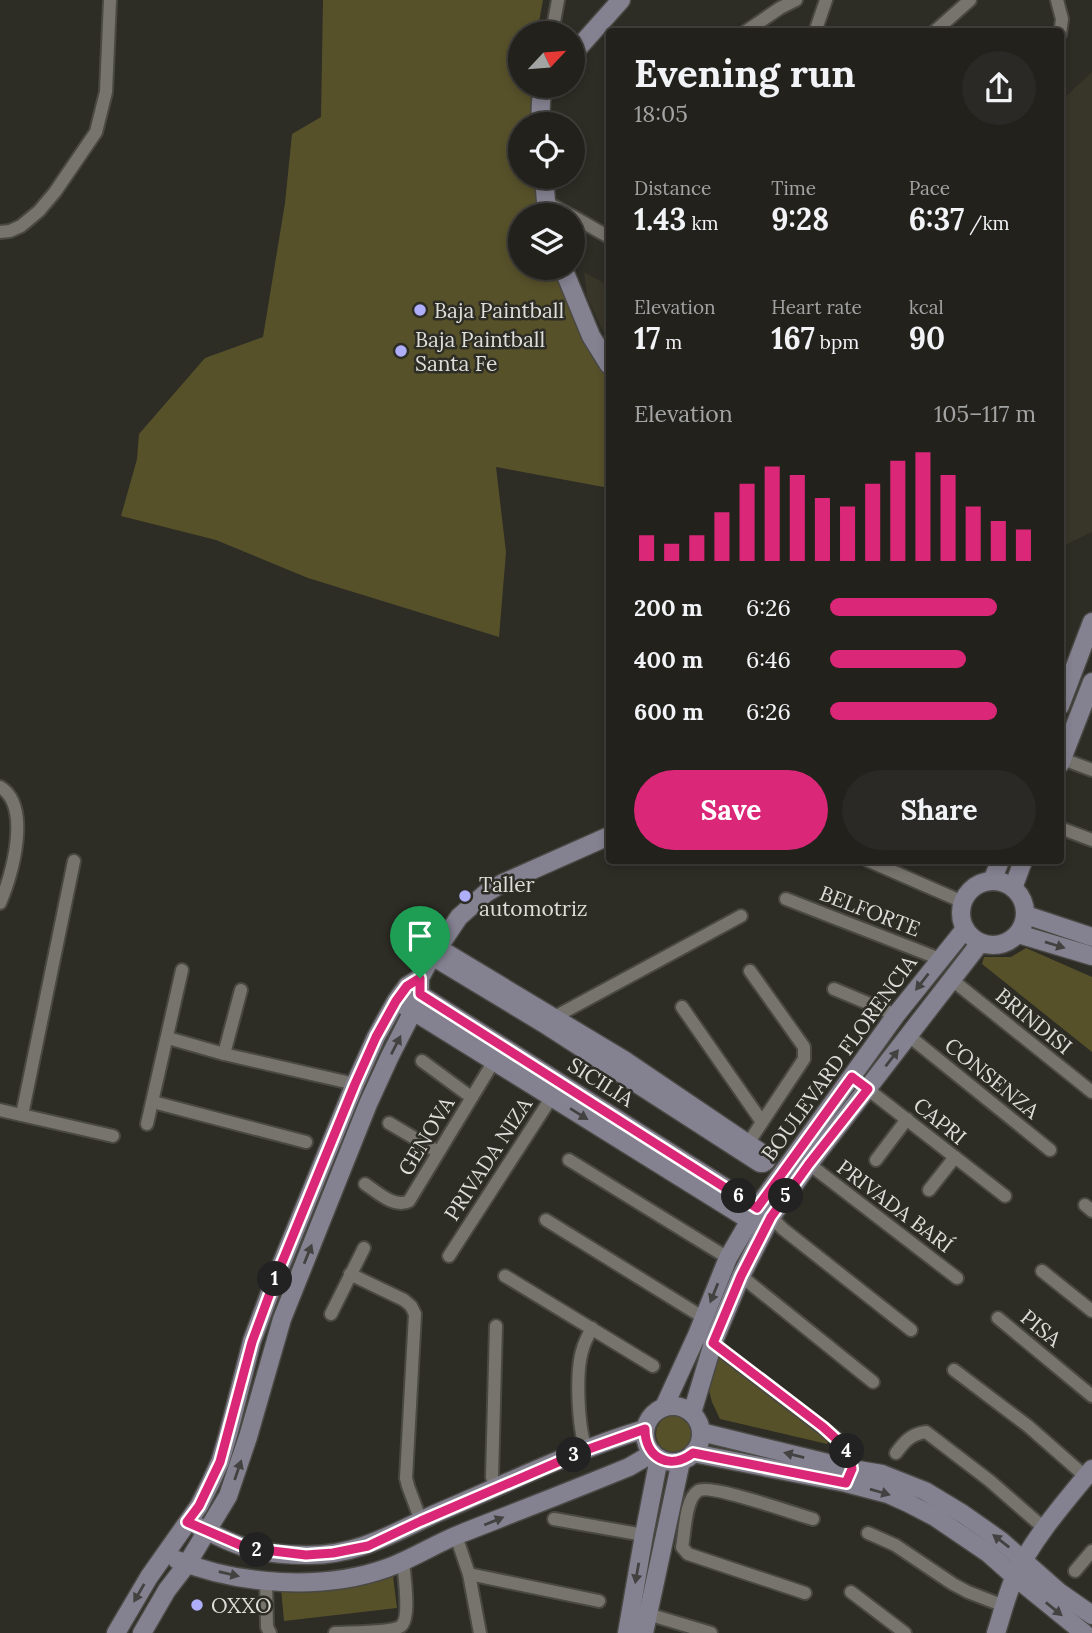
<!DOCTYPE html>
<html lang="en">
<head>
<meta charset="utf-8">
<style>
	:root { --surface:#22211c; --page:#2a2925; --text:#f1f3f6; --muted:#a2a3a3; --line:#3f3e3b; --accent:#db2777 }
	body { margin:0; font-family:Lora,serif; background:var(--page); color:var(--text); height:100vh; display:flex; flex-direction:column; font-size:26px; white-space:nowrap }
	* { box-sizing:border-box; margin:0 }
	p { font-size:23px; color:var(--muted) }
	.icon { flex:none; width:38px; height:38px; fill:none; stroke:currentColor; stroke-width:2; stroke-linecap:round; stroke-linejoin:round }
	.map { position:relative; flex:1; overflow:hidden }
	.side { position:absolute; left:606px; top:28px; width:458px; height:836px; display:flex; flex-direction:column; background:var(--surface); border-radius:7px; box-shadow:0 4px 10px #0003,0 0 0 2px var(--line) }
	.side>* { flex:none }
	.needle { width:46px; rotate:64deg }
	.fabs { position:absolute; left:508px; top:21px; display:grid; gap:14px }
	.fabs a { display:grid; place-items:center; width:77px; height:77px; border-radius:50%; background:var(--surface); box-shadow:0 4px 10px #0003,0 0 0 2px var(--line); font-size:35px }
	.pin { position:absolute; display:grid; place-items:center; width:60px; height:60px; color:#fff; margin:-72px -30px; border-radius:50% 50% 50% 0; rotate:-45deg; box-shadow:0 0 7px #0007 }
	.pin .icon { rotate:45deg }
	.km { position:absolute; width:35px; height:35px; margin:-18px; border-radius:50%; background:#222; color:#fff; font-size:19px; line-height:35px; text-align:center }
	.round { display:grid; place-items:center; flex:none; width:74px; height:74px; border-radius:37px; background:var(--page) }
	.headline { display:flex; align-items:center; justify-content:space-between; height:119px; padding:0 28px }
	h1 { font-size:38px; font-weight:800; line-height:52px }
	.metrics { display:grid; grid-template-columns:repeat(3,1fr); gap:10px; height:119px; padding:7px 28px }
	.metrics div { display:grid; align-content:center }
	.metrics b { font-size:30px; font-weight:800 }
	.metrics small { font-size:19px; font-weight:400 }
	.metrics p { font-size:19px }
	.chart { height:196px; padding:14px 28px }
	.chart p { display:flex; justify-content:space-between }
	.chart svg { width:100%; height:126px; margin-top:7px; stroke:var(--accent); stroke-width:6 }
	.action { display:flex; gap:14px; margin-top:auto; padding:14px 28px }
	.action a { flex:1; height:80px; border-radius:42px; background:var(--accent); color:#fff; font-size:28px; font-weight:800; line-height:80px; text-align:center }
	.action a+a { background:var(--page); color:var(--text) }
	ul { padding:0 28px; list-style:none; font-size:23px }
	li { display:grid; grid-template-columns:112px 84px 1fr; align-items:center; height:52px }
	li i { height:18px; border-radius:9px; background:var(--accent) }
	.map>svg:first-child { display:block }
	.built { fill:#383629 }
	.green { fill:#57512a }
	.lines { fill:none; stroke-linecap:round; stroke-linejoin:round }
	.street-casing { stroke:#494843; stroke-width:16 }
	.secondary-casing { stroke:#494843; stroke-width:21 }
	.street { stroke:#76746d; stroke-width:12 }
	.secondary { stroke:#848291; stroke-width:18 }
	.oneway { fill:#434240 }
	.route-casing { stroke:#fff; stroke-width:14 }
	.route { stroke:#db2777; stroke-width:9 }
	.poi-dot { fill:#aeaefa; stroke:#2d2c25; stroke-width:2.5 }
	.labels { text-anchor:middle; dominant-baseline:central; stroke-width:5; stroke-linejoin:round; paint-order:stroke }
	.poi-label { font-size:21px; fill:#ddddd9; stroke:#2d2c25; text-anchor:start }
	.street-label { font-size:21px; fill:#ddddd9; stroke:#2d2c25 }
</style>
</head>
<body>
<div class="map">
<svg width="1092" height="1633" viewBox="0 0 1092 1633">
	<rect width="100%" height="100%" fill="#2d2c25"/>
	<g class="built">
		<polygon points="1092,72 1092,532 1061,547 1061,101"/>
		<polygon points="584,272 609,286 609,343 587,297"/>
	</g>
	<g class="green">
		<polygon points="323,0 543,0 537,33 520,33 520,86 534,86 534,124 520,124 520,177 540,177 545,215 520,215 520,268 555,268 564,293 591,350 609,375 609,488 496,467 506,552 499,637 308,578 216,540 121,516 137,459 139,434 205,358 263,337 285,203 292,134 321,117"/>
		<polygon points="1026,948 1092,977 1092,1052 982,964 984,957 1011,957"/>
		<polygon points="719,1351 831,1435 827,1444 720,1419 712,1402 708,1387"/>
		<circle cx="675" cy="1434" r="19"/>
		<polygon points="393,1576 397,1608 284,1621 281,1589"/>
	</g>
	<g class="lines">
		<defs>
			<g id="street">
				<polyline points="1057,0 1062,19 1060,34"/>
				<polyline points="745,32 780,8 796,0"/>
				<polyline points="815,32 826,0"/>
				<polyline points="934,32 970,0"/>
				<polyline points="552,33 558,0"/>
				<polyline points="546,202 570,215"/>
				<polyline points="572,216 609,237"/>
				<polyline points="0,232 10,231 21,226 39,211 55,192 96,132 106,92 110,0"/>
				<polyline points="1060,758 1092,770"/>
				<path d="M0,787C32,806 12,876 0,903"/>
				<polyline points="1060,828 1092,840"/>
				<polyline points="869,861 963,902"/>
				<polyline points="786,899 940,959"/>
				<polyline points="951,979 1092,1092"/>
				<polyline points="834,989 896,1015"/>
				<polyline points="682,1007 762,1122"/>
				<polyline points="549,1020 741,916"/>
				<polyline points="909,1036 1050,1150"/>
				<polyline points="168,1038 224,1054 355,1084"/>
				<polyline points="224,1054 241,990"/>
				<polyline points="422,1061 471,1097"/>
				<polyline points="861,1084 1005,1196"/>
				<polyline points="153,1102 306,1142"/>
				<polyline points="0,1110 113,1136"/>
				<polyline points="22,1115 74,861"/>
				<polyline points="389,1123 438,1152"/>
				<polyline points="147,1124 182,970"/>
				<polyline points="745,1148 804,1059 804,1047 750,971"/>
				<polyline points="569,1160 728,1258"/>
				<polyline points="876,1160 907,1119"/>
				<polyline points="809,1164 957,1278"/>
				<path d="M365,1184C377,1192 395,1209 409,1201L497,1056"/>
				<polyline points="929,1190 955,1157"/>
				<polyline points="1085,1205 1092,1211"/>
				<polyline points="771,1217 783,1229 911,1330"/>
				<polyline points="546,1220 704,1318"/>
				<polyline points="449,1256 555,1092"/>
				<polyline points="1042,1271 1092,1311"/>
				<polyline points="350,1274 404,1300 411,1306 415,1314 406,1478 408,1486 421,1521"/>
				<polyline points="505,1276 653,1366"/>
				<polyline points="741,1276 873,1382"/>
				<polyline points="331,1314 364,1248"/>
				<polyline points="998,1318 1092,1396"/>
				<polyline points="496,1326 492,1477 496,1488"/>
				<path d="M708,1340L836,1438C846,1448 854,1459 850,1473"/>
				<polyline points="954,1370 1028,1426 1086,1477"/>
				<path d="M586,1449C578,1427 575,1371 583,1348C585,1341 589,1334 592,1328"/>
				<path d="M896,1453C905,1441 911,1434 926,1432L990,1481L1045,1529"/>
				<polyline points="554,1519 644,1535"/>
				<polyline points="868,1533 895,1545 953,1584 968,1592 1004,1606"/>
				<polyline points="456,1536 469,1574 480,1633"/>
				<polyline points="1075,1571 1092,1551"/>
				<polyline points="469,1574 599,1601"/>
				<polyline points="266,1581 267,1627 270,1633"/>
				<polyline points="851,1592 905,1633"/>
				<path d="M805,1593L688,1554L682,1547C685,1533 685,1499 698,1491C709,1483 795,1514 813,1519"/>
				<polyline points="641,1612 711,1633"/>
				<path d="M335,1633C348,1632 393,1633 401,1626C411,1618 404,1574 403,1561"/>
			</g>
			<g id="secondary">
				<polyline points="572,55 621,0"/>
				<polyline points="540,124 541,102 543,86"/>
				<polyline points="544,177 546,202 549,215"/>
				<polyline points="563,268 591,336 609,365"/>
				<polyline points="1060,706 1092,622"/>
				<polyline points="1060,764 1092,682"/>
				<polyline points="992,881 1000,861"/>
				<circle cx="993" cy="913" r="32"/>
				<polyline points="1013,888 1023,861"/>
				<polyline points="1026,915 1092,937"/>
				<polyline points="1018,934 1092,956"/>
				<polyline points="432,956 543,1023 760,1163 763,1163 766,1161 766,1157 763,1154 624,1060 438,948"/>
				<polyline points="413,990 767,1214"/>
				<polyline points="405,1006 759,1226"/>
				<circle cx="673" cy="1434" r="28"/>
				<polyline points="664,1407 697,1335 728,1258 757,1208 896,1015 965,929"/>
				<polyline points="692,1413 713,1343 741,1276 771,1217 809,1164 980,943"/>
				<polyline points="701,1432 852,1469 882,1474 925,1491 963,1514 1000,1540 1059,1592 1092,1615"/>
				<polyline points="693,1453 846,1483 888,1494 908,1503 935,1517 988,1553 1015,1577 1084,1633"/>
				<path d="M199,1527C214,1534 231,1544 248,1548C266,1553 288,1555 306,1555C357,1556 393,1533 437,1513C506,1484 574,1450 645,1429"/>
				<path d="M177,1560C239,1585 323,1591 387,1568C412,1559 435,1544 460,1534C516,1512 573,1490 629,1467L653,1453"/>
				<polyline points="116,1633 149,1577 199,1506 210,1484 220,1462 228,1435 252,1341 274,1282 355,1084 376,1037 396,1001 407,986 420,978"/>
				<polyline points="142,1633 167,1590 187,1564 228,1496 248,1437 282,1319 368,1104 390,1056 413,1011 420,994 420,978 428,963 459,917 486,893 503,883 609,836"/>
				<polyline points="627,1633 644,1535 659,1458"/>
				<polyline points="644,1633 681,1461"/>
				<path d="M996,1633C1002,1614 1007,1594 1015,1576C1034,1537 1065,1502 1092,1469"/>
			</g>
		</defs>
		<use href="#street" class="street-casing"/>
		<use href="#secondary" class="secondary-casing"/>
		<use href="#street" class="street"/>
		<use href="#secondary" class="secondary"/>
	</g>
	<defs><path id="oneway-solid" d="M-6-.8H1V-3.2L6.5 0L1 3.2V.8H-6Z" transform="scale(1.75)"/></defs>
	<g class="oneway">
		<use href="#oneway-solid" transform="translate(1055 945) rotate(17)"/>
		<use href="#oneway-solid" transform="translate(922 982) rotate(128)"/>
		<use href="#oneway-solid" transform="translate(396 1045) rotate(-63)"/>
		<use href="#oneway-solid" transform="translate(892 1058) rotate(-52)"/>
		<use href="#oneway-solid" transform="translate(579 1114) rotate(32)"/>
		<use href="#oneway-solid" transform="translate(308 1254) rotate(-68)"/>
		<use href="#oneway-solid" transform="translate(714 1293) rotate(112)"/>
		<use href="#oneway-solid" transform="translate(794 1455) rotate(-166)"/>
		<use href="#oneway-solid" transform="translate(238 1470) rotate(-71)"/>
		<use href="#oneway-solid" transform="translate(880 1492) rotate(16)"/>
		<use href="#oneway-solid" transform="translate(494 1521) rotate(-22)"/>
		<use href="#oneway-solid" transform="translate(1001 1541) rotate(-142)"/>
		<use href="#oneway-solid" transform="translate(637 1573) rotate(100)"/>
		<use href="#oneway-solid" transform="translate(229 1574) rotate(13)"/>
		<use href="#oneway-solid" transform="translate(139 1593) rotate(120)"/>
		<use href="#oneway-solid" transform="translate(1054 1609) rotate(39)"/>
	</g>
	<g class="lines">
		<defs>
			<path id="route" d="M420,978V994L757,1208L852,1077L868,1089L809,1164L771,1217L741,1276L713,1343L823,1427L845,1447L850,1455L852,1469L846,1483L693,1453C670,1471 645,1458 645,1429L586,1450L421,1521L368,1546L333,1553L306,1555L247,1548L187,1522L199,1506L220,1462L252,1342L274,1282L355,1084L376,1037L396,1001L407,986Z"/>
		</defs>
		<use href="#route" class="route-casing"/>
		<use href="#route" class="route"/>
	</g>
	<g class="poi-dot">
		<circle cx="420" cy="310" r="7"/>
		<circle cx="401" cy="351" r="7"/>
		<circle cx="465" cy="896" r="7"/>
		<circle cx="197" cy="1605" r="7"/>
	</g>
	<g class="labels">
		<g class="poi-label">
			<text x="434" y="310">Baja Paintball</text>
			<text x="415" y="339">Baja Paintball<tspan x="415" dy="24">Santa Fe</tspan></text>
			<text x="479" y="884">Taller<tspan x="479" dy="24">automotriz</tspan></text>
			<text x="211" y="1605">OXXO</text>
		</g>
		<g class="street-label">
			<text transform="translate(870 911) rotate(21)">BELFORTE</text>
			<text transform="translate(1034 1021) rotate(39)">BRINDISI</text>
			<text transform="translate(839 1058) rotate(-54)">BOULEVARD FLORENCIA</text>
			<text transform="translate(992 1078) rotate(39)">CONSENZA</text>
			<text transform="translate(601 1082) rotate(32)">SICILIA</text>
			<text transform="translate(940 1121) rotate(39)">CAPRI</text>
			<text transform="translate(426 1136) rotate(-59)">GENOVA</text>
			<text transform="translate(488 1159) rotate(-57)">PRIVADA NIZA</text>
			<text transform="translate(895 1206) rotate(37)">PRIVADA BARÍ</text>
			<text transform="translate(1041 1328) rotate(39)">PISA</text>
		</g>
	</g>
</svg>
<div class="fabs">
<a><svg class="needle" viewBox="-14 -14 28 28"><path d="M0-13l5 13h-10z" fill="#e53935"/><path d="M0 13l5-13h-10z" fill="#a2a3a3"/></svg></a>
<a><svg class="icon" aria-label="locate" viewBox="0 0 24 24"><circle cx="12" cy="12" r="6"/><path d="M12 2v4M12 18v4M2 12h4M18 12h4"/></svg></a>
<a><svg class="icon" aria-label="layers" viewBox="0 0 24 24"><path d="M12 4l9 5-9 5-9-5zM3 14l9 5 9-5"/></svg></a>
</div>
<div class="pin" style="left:420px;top:978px;background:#1e9e55"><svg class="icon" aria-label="arrive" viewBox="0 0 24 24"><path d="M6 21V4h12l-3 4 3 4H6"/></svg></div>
<b class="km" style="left:275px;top:1279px">1</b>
<b class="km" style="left:257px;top:1550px">2</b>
<b class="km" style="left:574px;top:1455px">3</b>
<b class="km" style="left:847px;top:1451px">4</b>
<b class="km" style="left:786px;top:1196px">5</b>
<b class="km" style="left:739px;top:1196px">6</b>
<section class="side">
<div class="headline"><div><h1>Evening run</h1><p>18:05</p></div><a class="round"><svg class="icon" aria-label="share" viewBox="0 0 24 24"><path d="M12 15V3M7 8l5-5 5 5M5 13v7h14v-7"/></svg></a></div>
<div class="metrics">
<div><p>Distance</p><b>1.43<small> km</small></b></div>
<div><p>Time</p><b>9:28</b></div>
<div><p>Pace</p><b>6:37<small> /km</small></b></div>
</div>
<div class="metrics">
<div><p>Elevation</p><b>17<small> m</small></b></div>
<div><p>Heart rate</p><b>167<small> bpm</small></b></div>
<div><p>kcal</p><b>90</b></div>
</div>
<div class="chart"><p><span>Elevation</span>105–117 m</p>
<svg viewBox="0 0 160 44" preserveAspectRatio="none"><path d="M5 44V35M15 44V38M25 44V35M35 44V27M45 44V17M55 44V11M65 44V14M75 44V22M85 44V25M95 44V17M105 44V9M115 44V6M125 44V14M135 44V25M145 44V30M155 44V33"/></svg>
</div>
<ul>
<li><b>200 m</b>6:26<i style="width:81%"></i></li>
<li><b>400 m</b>6:46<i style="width:66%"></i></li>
<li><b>600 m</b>6:26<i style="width:81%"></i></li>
</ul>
<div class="action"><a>Save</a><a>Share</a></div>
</section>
</div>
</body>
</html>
